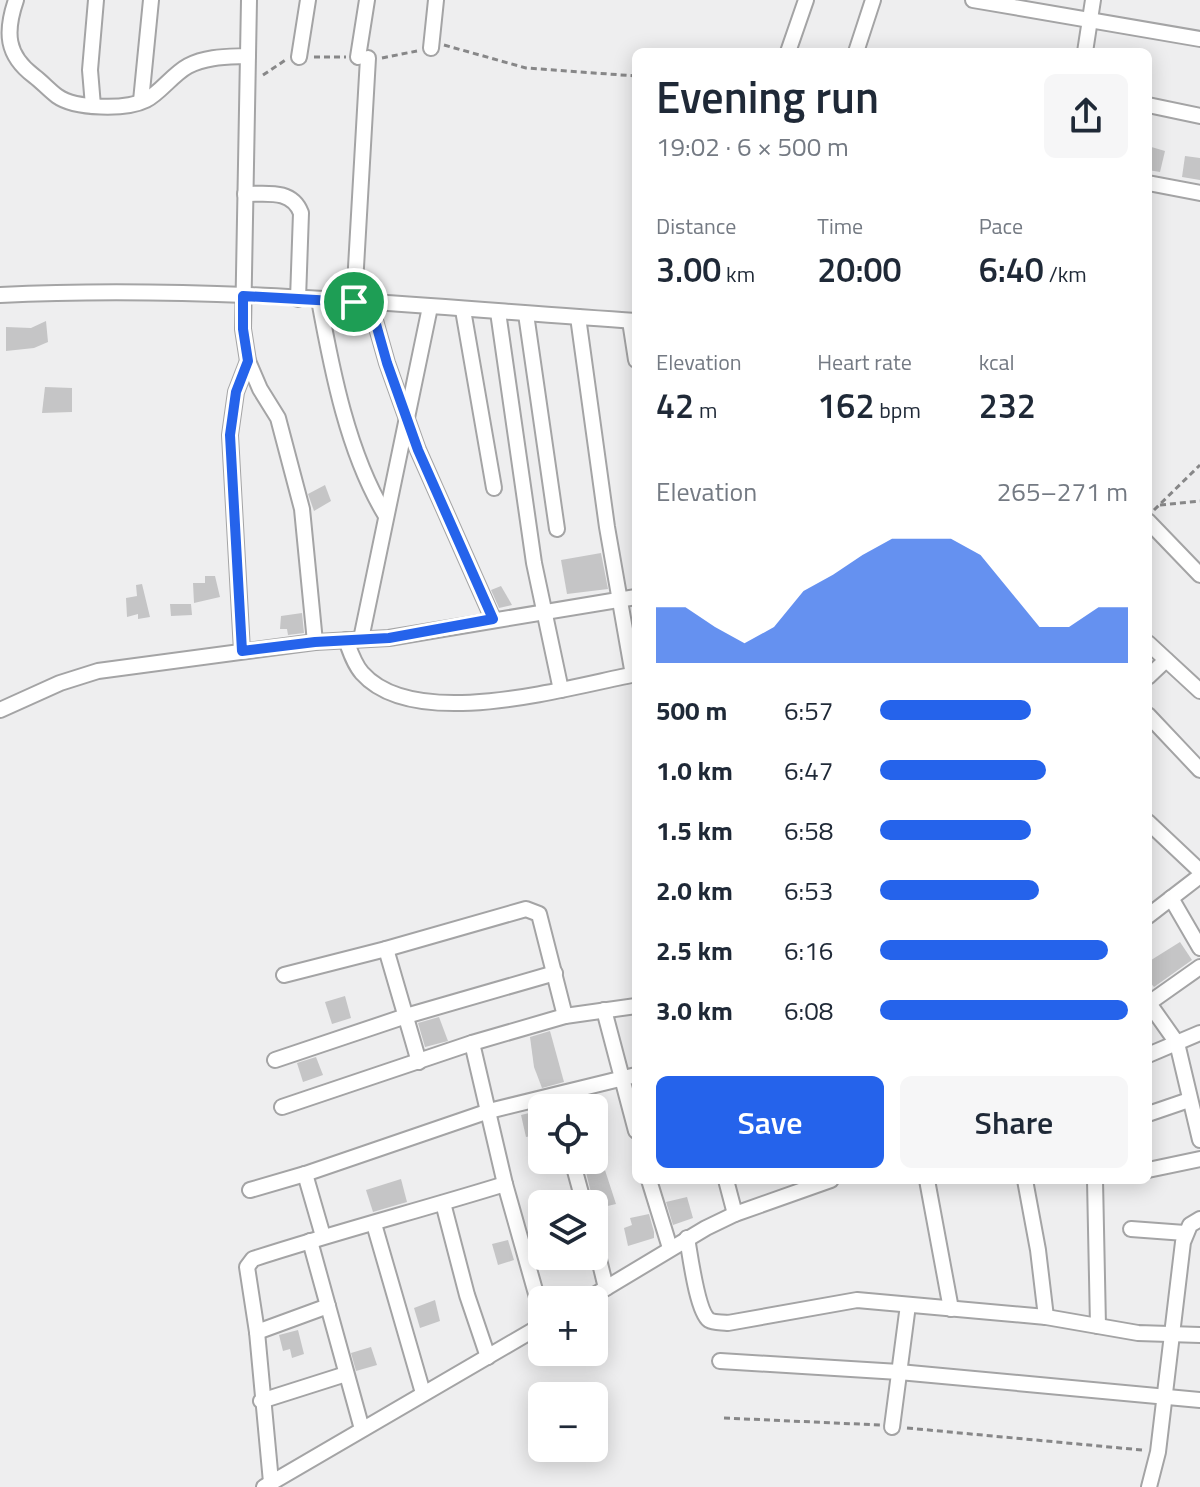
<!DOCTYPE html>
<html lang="en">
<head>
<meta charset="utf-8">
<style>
	:root { --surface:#fff; --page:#f6f6f7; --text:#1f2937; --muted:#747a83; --accent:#2563eb }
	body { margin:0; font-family:"Titillium Web",sans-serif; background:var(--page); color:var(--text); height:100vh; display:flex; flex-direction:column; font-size:30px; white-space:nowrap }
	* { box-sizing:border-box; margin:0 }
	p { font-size:26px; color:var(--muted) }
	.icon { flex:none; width:44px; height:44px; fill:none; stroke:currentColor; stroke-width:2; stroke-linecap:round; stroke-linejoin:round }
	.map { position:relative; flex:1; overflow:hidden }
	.side { position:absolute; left:632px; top:48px; width:520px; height:1136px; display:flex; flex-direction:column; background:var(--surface); border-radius:12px; box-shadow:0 4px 20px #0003 }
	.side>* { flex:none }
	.tools { position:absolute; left:528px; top:1094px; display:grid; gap:16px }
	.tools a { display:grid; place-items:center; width:80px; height:80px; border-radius:12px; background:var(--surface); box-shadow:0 4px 20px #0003; font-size:40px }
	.pin { position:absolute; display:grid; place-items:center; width:68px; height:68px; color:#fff; margin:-34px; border:4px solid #fff; border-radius:50%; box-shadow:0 2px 8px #0007 }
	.round { display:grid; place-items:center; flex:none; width:84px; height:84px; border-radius:12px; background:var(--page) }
	.headline { display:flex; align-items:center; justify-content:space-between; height:136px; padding:0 24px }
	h1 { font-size:44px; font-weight:600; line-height:60px }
	.metrics { display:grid; grid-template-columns:repeat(3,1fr); gap:12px; height:136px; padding:8px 24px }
	.metrics div { display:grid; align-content:center }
	.metrics b { font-size:34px; font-weight:600 }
	.metrics small { font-size:22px; font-weight:400 }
	.metrics p { font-size:22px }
	.chart { height:224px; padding:16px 24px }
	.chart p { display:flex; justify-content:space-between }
	.chart svg { width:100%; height:144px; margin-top:8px; fill:var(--accent); opacity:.7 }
	.cta { display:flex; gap:16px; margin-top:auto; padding:16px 24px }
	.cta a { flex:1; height:92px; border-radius:12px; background:var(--accent); color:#fff; font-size:32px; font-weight:600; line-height:92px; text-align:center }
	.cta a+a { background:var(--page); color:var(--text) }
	ul { padding:0 24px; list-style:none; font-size:26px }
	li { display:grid; grid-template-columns:128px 96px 1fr; align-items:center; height:60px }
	li i { height:20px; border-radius:10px; background:var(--accent) }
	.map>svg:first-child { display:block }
	.building { fill:#c5c5c6 }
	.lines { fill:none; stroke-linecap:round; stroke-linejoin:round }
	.minor-casing { stroke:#a4a4a5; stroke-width:18 }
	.path { stroke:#878788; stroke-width:3; stroke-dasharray:6 4; stroke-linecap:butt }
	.minor { stroke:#fff; stroke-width:14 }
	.route-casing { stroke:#fff; stroke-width:16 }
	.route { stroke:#2563eb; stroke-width:10 }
</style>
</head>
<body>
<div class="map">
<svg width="1200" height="1487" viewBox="0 0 1200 1487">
	<rect width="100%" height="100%" fill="#eeeeef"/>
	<g class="building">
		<polygon points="1148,146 1165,151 1160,172 1148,170"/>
		<polygon points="1185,156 1200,158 1200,180 1182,177"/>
		<polygon points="46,321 48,342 34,348 6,351 6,327 31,328"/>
		<polygon points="45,387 72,388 72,412 42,413"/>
		<polygon points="325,485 331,501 314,511 308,494"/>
		<polygon points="601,553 608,589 567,594 561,560"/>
		<polygon points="205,576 215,576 220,597 194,603 193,583 205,583"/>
		<polygon points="142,584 150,617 138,619 138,614 127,617 126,598 137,596 136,585"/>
		<polygon points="501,586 512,605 499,608 491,590"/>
		<polygon points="170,604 191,604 192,615 171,616"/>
		<polygon points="302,613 304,633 288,635 287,629 280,629 281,616"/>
		<polygon points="1180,942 1192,960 1154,987 1148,980 1148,962"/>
		<polygon points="345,996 351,1018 332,1024 325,1002"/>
		<polygon points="439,1017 448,1041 425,1047 418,1023"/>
		<polygon points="550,1031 564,1082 542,1088 534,1067 530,1037"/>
		<polygon points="316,1057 323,1075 303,1082 297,1063"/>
		<polygon points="542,1110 542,1134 526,1137 521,1115"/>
		<polygon points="594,1129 598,1129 607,1163 603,1164 616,1204 595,1209 583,1160 594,1160"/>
		<polygon points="401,1179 407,1202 373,1212 366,1190"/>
		<polygon points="687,1197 693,1218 673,1225 666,1202"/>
		<polygon points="649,1214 654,1232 654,1238 628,1246 624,1228 632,1225 630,1218"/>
		<polygon points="508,1240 514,1260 498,1265 492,1244"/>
		<polygon points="435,1300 440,1321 420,1328 414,1308"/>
		<polygon points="298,1330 304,1354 292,1358 290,1349 283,1351 279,1335"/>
		<polygon points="371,1347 377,1365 356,1371 351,1353"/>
	</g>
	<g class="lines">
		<defs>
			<g id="minor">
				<path d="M16,0C5,32 6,55 34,76C42,82 49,90 57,96C75,109 126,110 146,100C160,93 173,74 188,66C207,56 228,57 248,56"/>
				<polyline points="249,0 243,329 248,361 260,389 278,418 302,509 315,642"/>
				<polyline points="973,0 1200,39"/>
				<polyline points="431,48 436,0"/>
				<polyline points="788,52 806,0"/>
				<polyline points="856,52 873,0"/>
				<polyline points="1085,52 1093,0"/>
				<polyline points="299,57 308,0"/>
				<polyline points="358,57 367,0"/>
				<polyline points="141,101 151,0"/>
				<polyline points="1148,105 1200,116"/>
				<polyline points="93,106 90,70 96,0"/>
				<polyline points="1148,183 1200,193"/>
				<path d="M245,194C267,194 292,189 301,213L298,299"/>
				<path d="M0,295C212,284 425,307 636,321"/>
				<path d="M319,300C332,371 348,454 386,516"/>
				<polyline points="354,302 368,58"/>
				<polyline points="370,303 387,363 418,450 493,619"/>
				<polyline points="463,310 494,488"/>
				<polyline points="498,312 534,563 561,690"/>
				<polyline points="526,314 557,529"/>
				<polyline points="578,317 607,527 633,675"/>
				<polyline points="630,321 636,360"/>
				<polyline points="1148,521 1200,575"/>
				<polyline points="361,639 430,307"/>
				<path d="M346,640C350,651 354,664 362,673C415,733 568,687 636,674"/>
				<polyline points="1148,643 1200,691"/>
				<polyline points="242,651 230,435 236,392 248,361"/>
				<polyline points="1148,677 1166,660"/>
				<polyline points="0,710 60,683 98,671 315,642 389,638 636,597"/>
				<polyline points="1148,715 1200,770"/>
				<polyline points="1148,822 1200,871"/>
				<polyline points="1171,898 1200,948"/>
				<polyline points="1148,916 1200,876"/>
				<polyline points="386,949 419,1062"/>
				<polyline points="284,975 386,949 526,909 539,914 565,1016"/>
				<polyline points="1148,1002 1177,1043 1200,1140"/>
				<polyline points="1149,1003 1200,967"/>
				<polyline points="604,1010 636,1131"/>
				<polyline points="472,1043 505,1184 542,1315"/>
				<polyline points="1148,1055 1200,1033"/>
				<polyline points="275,1060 406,1016 555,973"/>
				<polyline points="282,1107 472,1043 565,1016 636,1006"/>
				<polyline points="1148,1114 1189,1100"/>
				<polyline points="572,1160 584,1204"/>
				<polyline points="1148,1170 1200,1159"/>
				<polyline points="305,1174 323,1236"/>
				<polyline points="649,1180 670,1248"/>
				<polyline points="726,1180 735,1214"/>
				<polyline points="927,1180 951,1309"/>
				<polyline points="1025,1180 1038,1250 1046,1317"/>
				<polyline points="1095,1180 1098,1326"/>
				<polyline points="250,1190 305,1174 489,1111 636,1075"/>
				<polyline points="443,1203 467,1295 488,1357"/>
				<polyline points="374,1224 423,1393"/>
				<polyline points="1131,1229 1185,1233"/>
				<path d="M687,1238C690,1254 697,1311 709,1320C714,1323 722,1322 728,1323L857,1300L1046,1317L1138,1333L1200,1335"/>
				<polyline points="594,1239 606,1288"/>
				<polyline points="310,1241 362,1429"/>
				<polyline points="586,1300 706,1228 735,1214 831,1180"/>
				<polyline points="257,1332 328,1306"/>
				<polyline points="720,1361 899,1372 1200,1400"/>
				<polyline points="261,1401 346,1374"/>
				<polyline points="892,1427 908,1305"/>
				<path d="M271,1482L257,1332L247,1267L253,1259C336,1232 421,1210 505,1184"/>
				<polyline points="264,1487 542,1325"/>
				<polyline points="1149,1487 1158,1452 1183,1242 1190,1225 1200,1219"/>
			</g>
		</defs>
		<use href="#minor" class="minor-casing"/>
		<g class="path">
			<polyline points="444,45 526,68 636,76"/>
			<polyline points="314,57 346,57"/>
			<polyline points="382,58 417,51"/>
			<polyline points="263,75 287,59"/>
			<polyline points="1160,505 1200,501"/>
			<polyline points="1154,510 1200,465"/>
			<polyline points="724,1418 880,1425"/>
			<polyline points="907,1428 1142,1450"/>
		</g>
		<use href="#minor" class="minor"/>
	</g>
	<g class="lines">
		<defs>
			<polygon id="route" points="243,296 370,303 387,363 418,450 493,619 389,638 315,642 242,651 230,435 236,392 248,361 243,329"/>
		</defs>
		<use href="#route" class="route-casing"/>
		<use href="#route" class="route"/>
	</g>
</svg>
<div class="tools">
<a><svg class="icon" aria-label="locate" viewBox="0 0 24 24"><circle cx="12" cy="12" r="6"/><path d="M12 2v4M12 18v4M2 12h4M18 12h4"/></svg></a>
<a><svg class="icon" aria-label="layers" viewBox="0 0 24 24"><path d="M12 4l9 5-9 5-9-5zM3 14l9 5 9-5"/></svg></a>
<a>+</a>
<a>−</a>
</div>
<div class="pin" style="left:354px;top:302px;background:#1e9e55"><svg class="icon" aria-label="arrive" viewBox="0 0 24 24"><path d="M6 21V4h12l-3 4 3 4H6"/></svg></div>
<section class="side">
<div class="headline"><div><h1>Evening run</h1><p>19:02 · 6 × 500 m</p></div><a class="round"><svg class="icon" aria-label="share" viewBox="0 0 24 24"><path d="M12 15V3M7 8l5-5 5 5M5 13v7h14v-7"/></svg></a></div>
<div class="metrics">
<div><p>Distance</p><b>3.00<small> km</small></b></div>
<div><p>Time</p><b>20:00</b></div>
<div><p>Pace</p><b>6:40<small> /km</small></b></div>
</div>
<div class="metrics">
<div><p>Elevation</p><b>42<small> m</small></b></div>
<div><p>Heart rate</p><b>162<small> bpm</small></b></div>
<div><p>kcal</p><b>232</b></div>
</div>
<div class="chart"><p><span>Elevation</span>265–271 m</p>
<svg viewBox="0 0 160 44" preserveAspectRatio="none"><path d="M0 44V27L10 27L20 33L30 38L40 33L50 22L60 17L70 11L80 6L90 6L100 6L110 11L120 22L130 33L140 33L150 27L160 27V44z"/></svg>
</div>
<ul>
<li><b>500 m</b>6:57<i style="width:61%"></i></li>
<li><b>1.0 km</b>6:47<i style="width:67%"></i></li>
<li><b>1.5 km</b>6:58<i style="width:61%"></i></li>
<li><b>2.0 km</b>6:53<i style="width:64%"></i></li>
<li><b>2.5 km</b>6:16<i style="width:92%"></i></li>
<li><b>3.0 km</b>6:08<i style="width:100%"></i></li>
</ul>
<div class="cta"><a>Save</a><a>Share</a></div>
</section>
</div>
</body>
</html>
